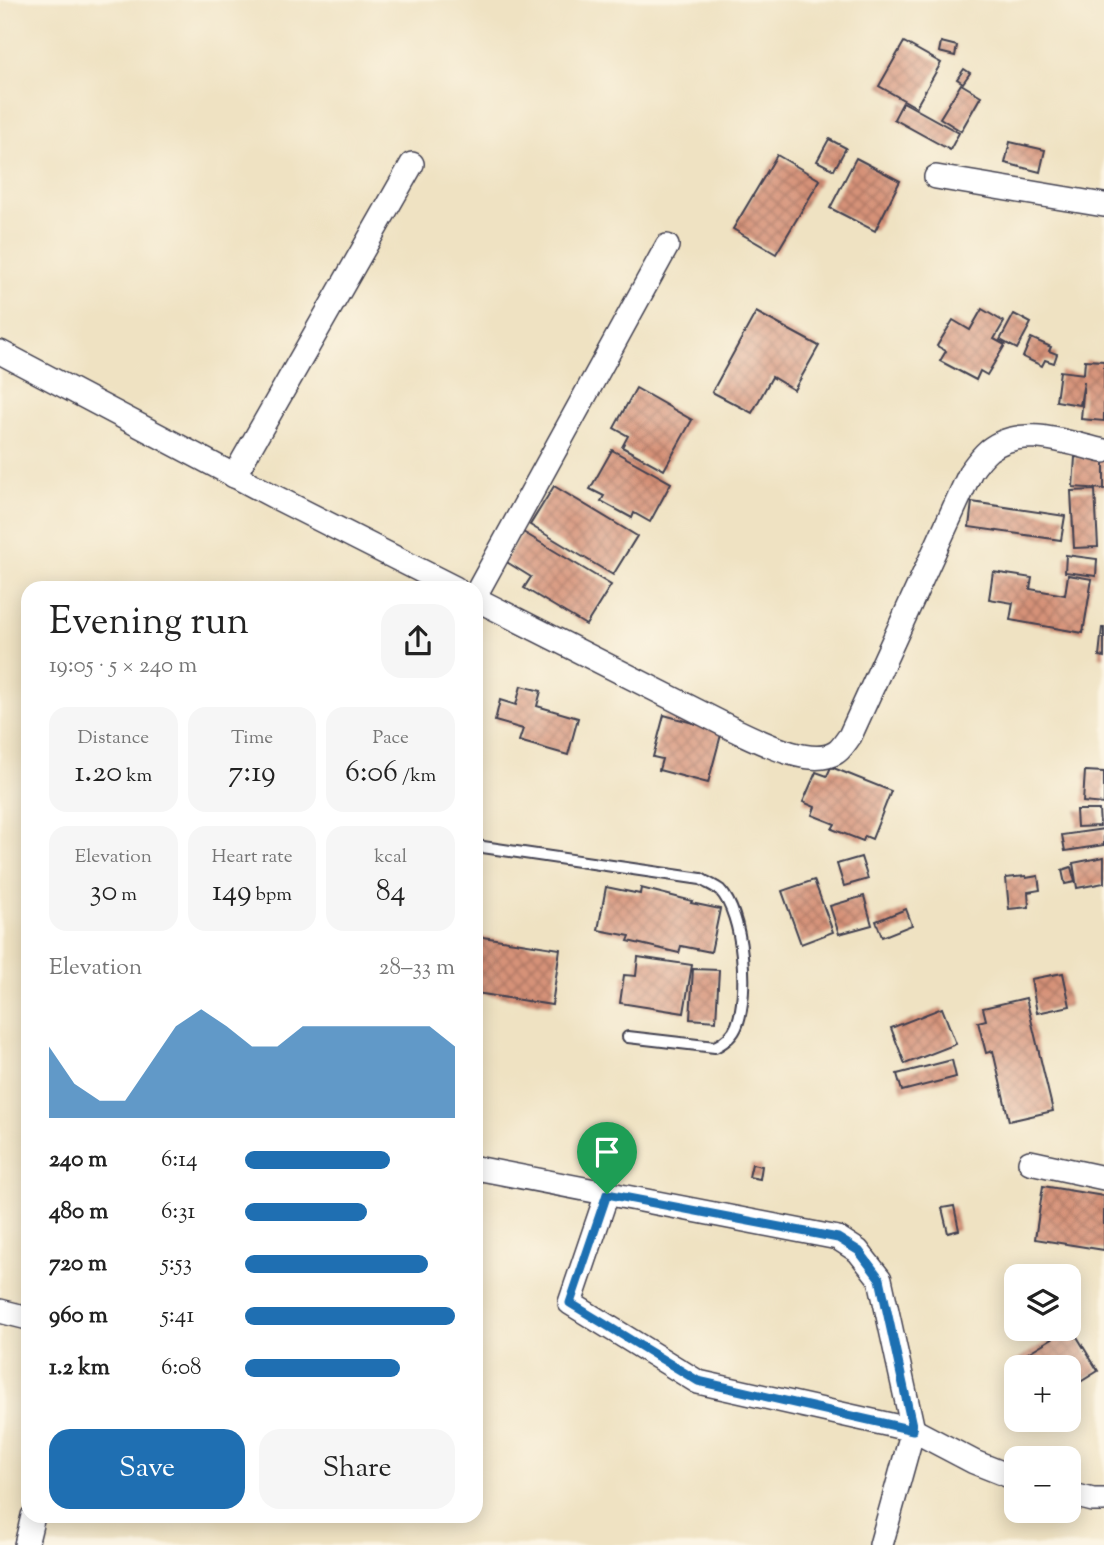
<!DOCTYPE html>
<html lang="en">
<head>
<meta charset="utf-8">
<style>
	:root { --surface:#fff; --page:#f6f6f6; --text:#222; --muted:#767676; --accent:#1f6fb2 }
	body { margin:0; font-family:"Sorts Mill Goudy",serif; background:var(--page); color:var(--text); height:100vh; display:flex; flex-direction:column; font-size:26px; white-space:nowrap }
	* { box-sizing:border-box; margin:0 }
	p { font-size:23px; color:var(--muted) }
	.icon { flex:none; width:38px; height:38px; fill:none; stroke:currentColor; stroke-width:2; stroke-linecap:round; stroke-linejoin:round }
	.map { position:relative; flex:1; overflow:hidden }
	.sheet { position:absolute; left:21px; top:581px; width:462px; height:942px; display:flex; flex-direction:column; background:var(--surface); border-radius:21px; box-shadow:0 4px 18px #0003 }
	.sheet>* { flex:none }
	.tools { position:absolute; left:1004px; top:1264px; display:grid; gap:14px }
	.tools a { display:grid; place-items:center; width:77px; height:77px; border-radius:14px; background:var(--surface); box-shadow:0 4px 18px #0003; font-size:35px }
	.pin { position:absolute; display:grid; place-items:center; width:60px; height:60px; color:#fff; margin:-72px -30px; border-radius:50% 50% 50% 0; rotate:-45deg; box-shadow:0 0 7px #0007 }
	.pin .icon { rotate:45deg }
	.round { display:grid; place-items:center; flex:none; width:74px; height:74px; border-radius:21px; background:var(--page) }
	.head { display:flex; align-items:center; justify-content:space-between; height:119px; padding:0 28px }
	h1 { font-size:38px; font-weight:600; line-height:52px }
	.metrics { display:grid; grid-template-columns:repeat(3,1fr); gap:10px; height:119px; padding:7px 28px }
	.metrics div { display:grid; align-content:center; border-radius:18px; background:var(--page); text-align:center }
	.metrics b { font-size:30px; font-weight:600 }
	.metrics small { font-size:19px; font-weight:400 }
	.metrics p { font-size:19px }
	.chart { height:196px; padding:14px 28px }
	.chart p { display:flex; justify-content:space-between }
	.chart svg { width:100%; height:126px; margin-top:7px; fill:var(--accent); opacity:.7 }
	.cta { display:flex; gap:14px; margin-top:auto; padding:14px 28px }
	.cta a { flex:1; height:80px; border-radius:21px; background:var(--accent); color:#fff; font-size:28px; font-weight:600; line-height:80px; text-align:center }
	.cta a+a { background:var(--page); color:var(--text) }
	ul { padding:0 28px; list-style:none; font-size:23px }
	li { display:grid; grid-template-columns:112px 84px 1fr; align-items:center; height:52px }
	li i { height:18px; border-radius:9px; background:var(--accent) }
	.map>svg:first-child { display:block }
	.building { fill:url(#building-cross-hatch) }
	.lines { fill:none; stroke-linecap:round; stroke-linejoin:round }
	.service-casing { stroke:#413f4f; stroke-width:14 }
	.minor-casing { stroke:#413f4f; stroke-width:26 }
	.service { stroke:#fff; stroke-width:10 }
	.minor { stroke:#fff; stroke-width:23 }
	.route-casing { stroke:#fff; stroke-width:14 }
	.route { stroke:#1f6fb2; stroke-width:9 }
</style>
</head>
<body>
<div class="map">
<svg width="1104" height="1545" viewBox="0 0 1104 1545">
	<defs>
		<pattern id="building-cross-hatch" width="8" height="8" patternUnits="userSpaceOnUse" patternTransform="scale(1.75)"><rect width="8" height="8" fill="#d69278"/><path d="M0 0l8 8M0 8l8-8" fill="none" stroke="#ad7764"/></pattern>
	</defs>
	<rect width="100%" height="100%" fill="#fcf5e5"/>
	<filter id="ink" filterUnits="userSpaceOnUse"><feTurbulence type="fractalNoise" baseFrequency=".0143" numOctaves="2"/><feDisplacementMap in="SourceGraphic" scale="14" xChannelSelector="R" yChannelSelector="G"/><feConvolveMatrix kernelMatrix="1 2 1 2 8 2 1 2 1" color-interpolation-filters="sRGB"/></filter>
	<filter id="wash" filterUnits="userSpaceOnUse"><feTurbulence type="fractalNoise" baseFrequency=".00686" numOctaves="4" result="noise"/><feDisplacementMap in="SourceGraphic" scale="28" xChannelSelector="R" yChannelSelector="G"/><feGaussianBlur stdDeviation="1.57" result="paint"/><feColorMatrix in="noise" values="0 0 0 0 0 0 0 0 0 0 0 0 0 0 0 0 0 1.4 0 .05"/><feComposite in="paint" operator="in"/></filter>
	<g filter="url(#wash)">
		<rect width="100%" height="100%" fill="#efe2c2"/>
		<g id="blocks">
			<g class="building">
				<polygon points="904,42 941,63 916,107 879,86"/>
				<polygon points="941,42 957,46 955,56 939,52"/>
				<polygon points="964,69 970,73 963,83 957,79"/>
				<polygon points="961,84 981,96 961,131 940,118"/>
				<polygon points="903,102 959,133 950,150 894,119"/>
				<polygon points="829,139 846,148 834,170 817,161"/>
				<polygon points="1010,142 1045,150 1040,172 1005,163"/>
				<polygon points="777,155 820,180 776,254 733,229"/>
				<polygon points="856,158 900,181 875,231 830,208"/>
				<polygon points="982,309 1004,322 994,339 1005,345 987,375 980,371 976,380 940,361 946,351 937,346 953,320 970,330"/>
				<polygon points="756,312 819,346 794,390 772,377 752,413 712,392"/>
				<polygon points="1014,314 1031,323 1017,349 1000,340"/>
				<polygon points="1031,338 1051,347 1049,351 1057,354 1054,363 1045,360 1042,366 1023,357"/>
				<polygon points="1085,360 1104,361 1104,421 1081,419 1084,382 1080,405 1056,401 1060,371 1084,374"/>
				<polygon points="636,388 692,420 664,470 622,447 628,436 614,428"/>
				<polygon points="612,450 671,483 650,522 634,513 632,518 601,501 604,496 590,489"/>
				<polygon points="1075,457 1104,459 1104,489 1073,487"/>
				<polygon points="554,486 637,536 613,575 530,525"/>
				<polygon points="1095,490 1098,547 1074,548 1071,491"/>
				<polygon points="972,502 1065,516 1061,540 969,527"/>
				<polygon points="523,532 611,585 586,625 524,588 531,577 505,561"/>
				<polygon points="1066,555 1097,559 1096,576 1065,572"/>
				<polygon points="993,572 1032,578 1030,589 1065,595 1068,575 1092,579 1083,633 1010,620 1013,603 989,599"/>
				<polygon points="1102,628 1104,628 1104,657 1099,656"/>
				<polygon points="521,686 541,691 537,706 578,718 568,755 519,741 523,729 495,721 500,700 516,705"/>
				<polygon points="664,715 722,731 708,783 659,770 662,759 653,757"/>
				<polygon points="831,767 891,791 872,839 865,836 863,841 832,829 835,824 812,815 815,807 803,802 816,772 827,776"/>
				<polygon points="1085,771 1104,772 1104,804 1083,802"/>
				<polygon points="1076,810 1099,810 1100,826 1077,827"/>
				<polygon points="1104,829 1104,845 1065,851 1062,835"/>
				<polygon points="861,857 868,879 844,886 837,864"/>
				<polygon points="1104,857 1104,883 1077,888 1073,863"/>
				<polygon points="1071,867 1075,882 1065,884 1062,870"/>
				<polygon points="1026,876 1026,878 1038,876 1040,890 1028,892 1029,907 1009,909 1006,878"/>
				<polygon points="814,880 833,932 801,944 782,891"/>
				<polygon points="606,887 640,894 641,888 692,901 691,903 720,909 711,952 681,946 679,953 628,941 630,936 598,930"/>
				<polygon points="864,896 872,925 839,934 830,906"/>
				<polygon points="906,909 912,925 882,937 876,921"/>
				<polygon points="476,936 560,949 552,1005 476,993"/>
				<polygon points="638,957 692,965 684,1013 620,1003 624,975 636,976"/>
				<polygon points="693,969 719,970 716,1021 690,1019"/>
				<polygon points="1063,973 1070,1006 1037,1013 1031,979"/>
				<polygon points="1026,998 1053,1111 1009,1121 993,1051 986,1053 978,1022 986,1020 983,1008"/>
				<polygon points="942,1008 956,1044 905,1064 891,1028"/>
				<polygon points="952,1060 956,1077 902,1091 897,1074"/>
				<polygon points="752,1164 762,1166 760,1179 749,1177"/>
				<polygon points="1043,1186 1104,1196 1104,1250 1035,1239"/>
				<polygon points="954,1206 959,1230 948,1233 942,1208"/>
				<polygon points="1071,1327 1098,1371 1069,1389 1069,1367 1017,1367 1017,1372 1011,1363"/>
			</g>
		</g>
	</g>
	<g filter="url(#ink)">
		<use href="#blocks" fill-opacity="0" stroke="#413f4f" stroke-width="2"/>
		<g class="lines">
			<defs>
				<path id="service" d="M476,846L701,879C707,883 715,886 720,890C744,915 749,994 737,1025C733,1036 725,1042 715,1047L628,1037"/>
				<g id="minor">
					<polyline points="936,177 1104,205"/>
					<polyline points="0,352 275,497 455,588"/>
					<polyline points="234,476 412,164"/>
					<polyline points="476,594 667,246"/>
					<path d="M476,599L735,730C759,741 810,768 835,753C841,750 846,741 850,736L971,471C976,464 982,456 989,450C1022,424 1067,443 1104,451"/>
					<polyline points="1030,1162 1104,1178"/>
					<polyline points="476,1168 838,1238 858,1251 880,1279 913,1430 881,1545"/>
					<polyline points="607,1194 570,1303 698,1382 913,1430 974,1462 1017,1479"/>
					<polyline points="0,1311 28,1318"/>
					<polyline points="1069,1494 1093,1500 1104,1500"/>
					<polyline points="26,1545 33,1516"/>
				</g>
			</defs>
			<use href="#service" class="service-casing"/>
			<use href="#minor" class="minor-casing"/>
			<use href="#service" class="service"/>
			<use href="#minor" class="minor"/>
		</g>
	</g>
	<g class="lines" filter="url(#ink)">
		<defs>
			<polygon id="route" points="607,1194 838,1238 859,1251 880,1279 913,1430 698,1381 570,1303"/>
		</defs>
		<use href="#route" class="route-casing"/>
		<use href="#route" class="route"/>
	</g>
</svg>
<div class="tools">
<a><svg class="icon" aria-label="layers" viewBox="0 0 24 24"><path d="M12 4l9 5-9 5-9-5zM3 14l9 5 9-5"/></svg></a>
<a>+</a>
<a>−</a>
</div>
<div class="pin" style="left:607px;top:1194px;background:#1e9e55"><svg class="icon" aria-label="arrive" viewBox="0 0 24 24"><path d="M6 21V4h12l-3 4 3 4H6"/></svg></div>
<section class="sheet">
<div class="head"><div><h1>Evening run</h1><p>19:05 · 5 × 240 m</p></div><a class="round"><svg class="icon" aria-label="share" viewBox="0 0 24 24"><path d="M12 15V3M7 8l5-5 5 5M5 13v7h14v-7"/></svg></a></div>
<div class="metrics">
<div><p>Distance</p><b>1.20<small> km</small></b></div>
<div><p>Time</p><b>7:19</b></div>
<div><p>Pace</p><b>6:06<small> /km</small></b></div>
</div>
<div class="metrics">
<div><p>Elevation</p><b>30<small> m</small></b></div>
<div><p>Heart rate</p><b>149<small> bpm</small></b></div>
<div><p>kcal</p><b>84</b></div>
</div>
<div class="chart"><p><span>Elevation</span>28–33 m</p>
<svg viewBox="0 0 160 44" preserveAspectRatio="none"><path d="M0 44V19L10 32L20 38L30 38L40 25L50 12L60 6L70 12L80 19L90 19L100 12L110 12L120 12L130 12L140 12L150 12L160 19V44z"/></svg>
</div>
<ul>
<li><b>240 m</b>6:14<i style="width:69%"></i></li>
<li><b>480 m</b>6:31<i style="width:58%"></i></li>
<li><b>720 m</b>5:53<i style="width:87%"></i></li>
<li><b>960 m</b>5:41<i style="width:100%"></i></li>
<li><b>1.2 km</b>6:08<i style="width:74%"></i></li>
</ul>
<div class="cta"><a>Save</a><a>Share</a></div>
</section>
</div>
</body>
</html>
